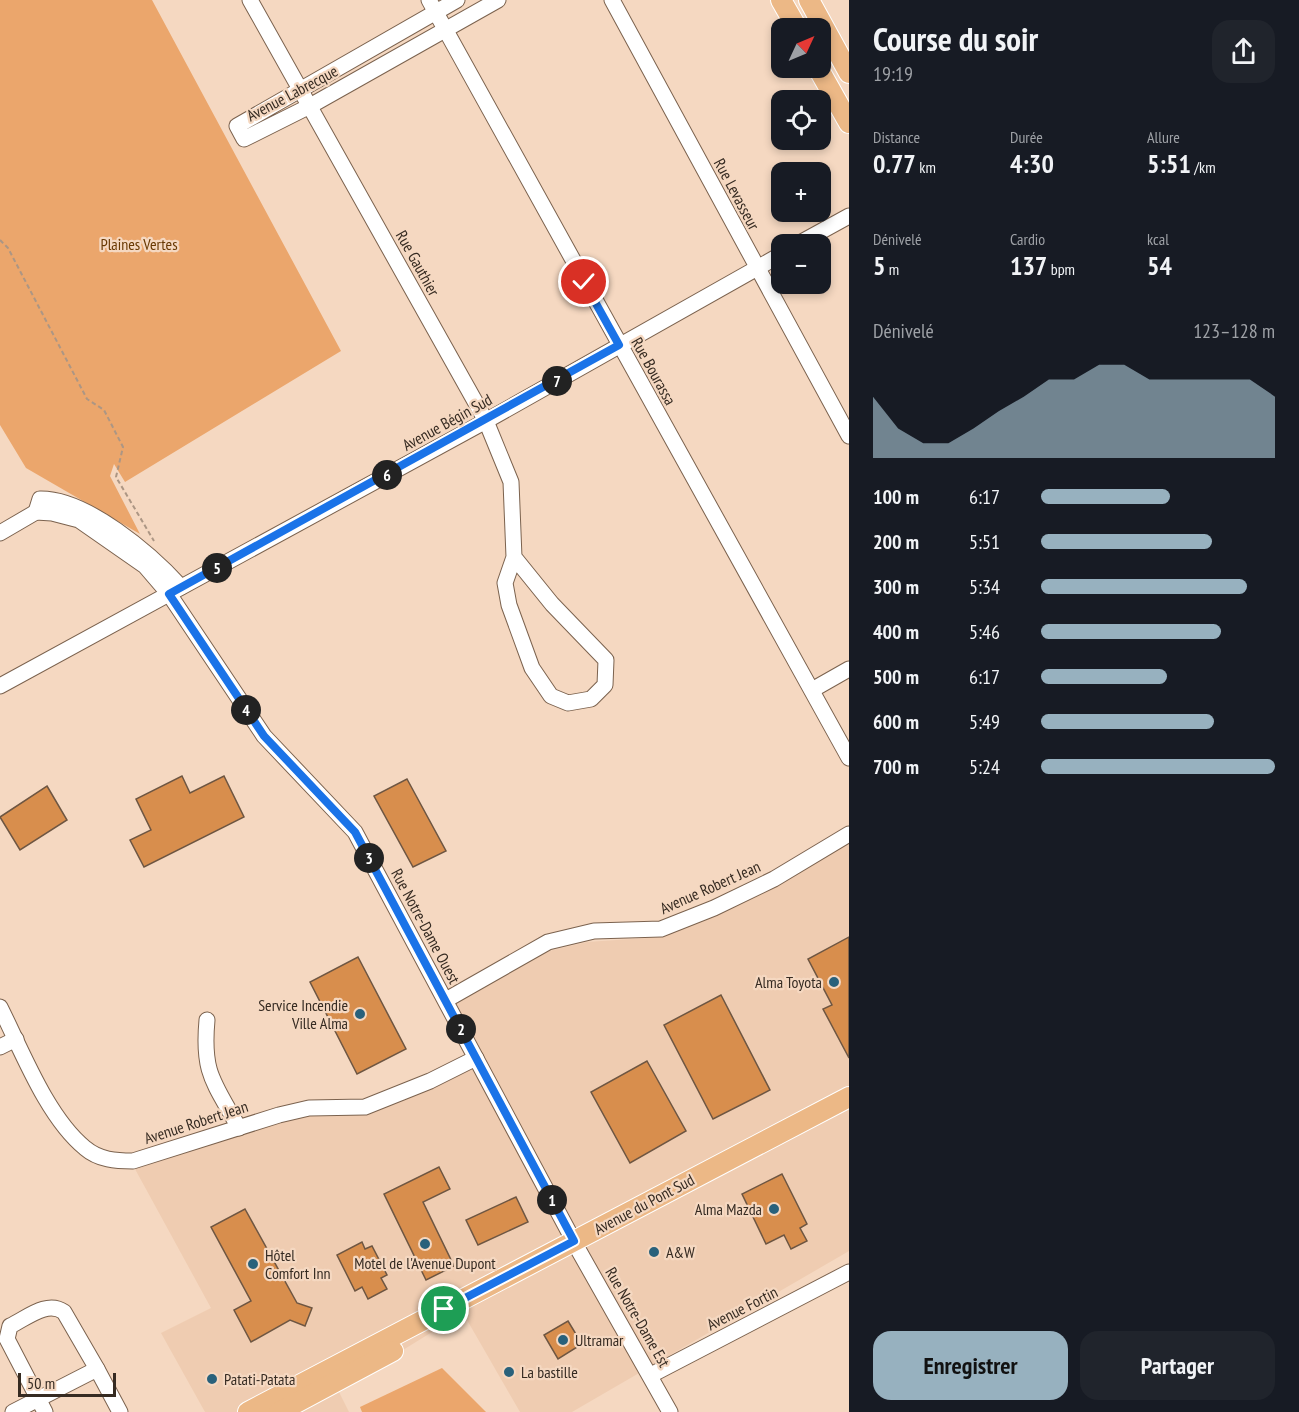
<!DOCTYPE html>
<html lang="fr">
<head>
<meta charset="utf-8">
<style>
	:root { --surface:#171b24; --page:#20242c; --text:#f1f3f6; --muted:#9ea1a6; --accent:#97b1bf }
	body { margin:0; font-family:"PT Sans Narrow",sans-serif; background:var(--page); color:var(--text); height:100vh; display:flex; flex-direction:column; font-size:22px; white-space:nowrap }
	* { box-sizing:border-box; margin:0 }
	p { font-size:20px; color:var(--muted) }
	.icon { flex:none; width:33px; height:33px; fill:none; stroke:currentColor; stroke-width:2; stroke-linecap:round; stroke-linejoin:round }
	.map { position:relative; flex:1; overflow:hidden }
	.sheet { display:flex; flex-direction:column; background:var(--surface); width:450px }
	.sheet>* { flex:none }
	.needle { width:39px; rotate:46deg }
	.controls { position:absolute; left:771px; top:18px; display:grid; gap:12px }
	.controls a { display:grid; place-items:center; width:60px; height:60px; border-radius:12px; background:var(--surface); box-shadow:0 3px 9px #0003; font-size:30px }
	.scale { position:absolute; left:18px; bottom:15px; width:98px; box-sizing:border-box; padding-left:6px; border:3px solid #362b22; border-top:0; font-size:16px; line-height:21px; white-space:nowrap; color:#362b22; -webkit-text-stroke:4px #f5d8c1; paint-order:stroke }
	.pin { position:absolute; display:grid; place-items:center; width:51px; height:51px; color:#fff; margin:-26px; border:3px solid #fff; border-radius:50%; box-shadow:0 2px 6px #0007 }
	.km { position:absolute; width:30px; height:30px; margin:-15px; border-radius:50%; background:#222; color:#fff; font-size:16px; line-height:30px; text-align:center }
	.round { display:grid; place-items:center; flex:none; width:63px; height:63px; border-radius:18px; background:var(--page) }
	.summary { display:flex; align-items:center; justify-content:space-between; height:102px; padding:0 24px }
	h1 { font-size:33px; font-weight:700; line-height:45px }
	.stats { display:grid; grid-template-columns:repeat(3,1fr); gap:9px; height:102px; padding:6px 24px }
	.stats div { display:grid; align-content:center }
	.stats b { font-size:26px; font-weight:700 }
	.stats small { font-size:16px; font-weight:400 }
	.stats p { font-size:16px }
	.chart { height:168px; padding:12px 24px }
	.chart p { display:flex; justify-content:space-between }
	.chart svg { width:100%; height:108px; margin-top:6px; fill:var(--accent); opacity:.7 }
	.cta { display:flex; gap:12px; margin-top:auto; padding:12px 24px }
	.cta a { flex:1; height:69px; border-radius:18px; background:var(--accent); color:#111; font-size:24px; font-weight:700; line-height:69px; text-align:center }
	.cta a+a { background:var(--page); color:var(--text) }
	ul { padding:0 24px; list-style:none; font-size:20px }
	li { display:grid; grid-template-columns:96px 72px 1fr; align-items:center; height:45px }
	li i { height:15px; border-radius:8px; background:var(--accent) }
	main { display:flex; flex:1; min-height:0 }
	.map>svg:first-child { display:block }
	.built { fill:#efccb1 }
	.green { fill:#eba66c }
	.building { fill:#d88e4d; stroke:#6e5642; stroke-width:1.5 }
	.lines { fill:none; stroke-linecap:round; stroke-linejoin:round }
	.minor-casing { stroke:#7b624e; stroke-width:17 }
	.major-casing { stroke:#fff; stroke-width:22 }
	.path { stroke:#ac9684; stroke-width:2; stroke-dasharray:4.5 3; stroke-linecap:butt }
	.minor { stroke:#fff; stroke-width:15 }
	.major { stroke:#ecb886; stroke-width:20 }
	.route-casing { stroke:#fff; stroke-width:12 }
	.route { stroke:#1a73e8; stroke-width:8 }
	.poi-dot { fill:#29617b; stroke:#f5d8c1; stroke-width:2 }
	.labels { text-anchor:middle; dominant-baseline:central; stroke-width:4.5; stroke-linejoin:round; paint-order:stroke }
	.street-label { font-size:16px; fill:#362b22; stroke:#f5d8c1 }
	.park-label { font-size:16px; fill:#693903; stroke:#f5d8c1 }
	.poi-label { font-size:16px; fill:#362b22; stroke:#f5d8c1; text-anchor:start }
</style>
</head>
<body>
<main>
<div class="map">
<svg width="849" height="1412" viewBox="0 0 849 1412">
	<rect width="100%" height="100%" fill="#f5d8c1"/>
	<polygon class="built" points="849,838 849,1251 572,1412 520,1412 463,1313 338,1390 349,1412 205,1412 161,1333 211,1308 135,1169 305,1115 359,1114 481,1050 455,1001 549,951 587,942 662,937"/>
	<g class="green">
		<polygon points="0,0 152,0 341,351 125,482 114,464 110,476 140,534 26,468 0,425"/>
		<polygon points="442,1368 486,1412 362,1412 360,1407"/>
	</g>
	<g class="building">
		<polygon points="182,776 190,793 224,776 244,817 144,867 130,840 151,830 136,799"/>
		<polygon points="407,779 446,851 413,867 374,796"/>
		<polygon points="47,786 67,820 20,850 0,817"/>
		<polygon points="849,937 849,1058 823,1009 832,1005 808,959"/>
		<polygon points="358,957 406,1049 357,1074 310,982"/>
		<polygon points="721,995 770,1090 713,1119 664,1025"/>
		<polygon points="647,1061 686,1131 630,1163 591,1092"/>
		<polygon points="439,1167 450,1189 423,1202 454,1266 426,1280 384,1194"/>
		<polygon points="782,1174 807,1224 800,1228 807,1241 791,1249 784,1235 766,1244 742,1194"/>
		<polygon points="516,1197 528,1222 478,1245 466,1220"/>
		<polygon points="245,1209 297,1303 312,1308 305,1326 290,1320 251,1342 234,1310 251,1301 211,1227"/>
		<polygon points="362,1242 365,1249 372,1246 387,1275 381,1278 387,1289 368,1299 362,1287 355,1291 337,1255"/>
		<polygon points="568,1321 582,1344 558,1359 544,1335"/>
	</g>
	<g class="lines">
		<defs>
			<g id="minor">
				<polyline points="250,0 486,421 511,482 514,557 505,583 509,605 532,668 551,696 568,703 591,699 605,685 606,660 552,604 514,557"/>
				<polyline points="429,0 849,758"/>
				<polyline points="457,0 237,126 244,139 310,106 498,0"/>
				<polyline points="612,0 849,436"/>
				<polyline points="798,244 849,216"/>
				<path d="M36,512L40,499C86,498 151,554 181,587"/>
				<polyline points="0,533 36,512 52,513 79,520 145,566 169,594 264,736 355,832 579,1251 670,1412"/>
				<polyline points="0,686 486,421 782,254"/>
				<polyline points="812,690 849,669"/>
				<polyline points="446,1000 548,942 594,931 661,929 714,908 774,879 849,834"/>
				<path d="M0,1007C22,1051 47,1117 85,1148C99,1160 116,1161 133,1161L279,1115L309,1108L365,1107L430,1081L476,1058"/>
				<path d="M207,1020C202,1074 214,1082 239,1128"/>
				<polyline points="0,1047 16,1039"/>
				<polyline points="651,1375 849,1272"/>
				<polyline points="13,1412 97,1369 120,1412"/>
				<path d="M45,1412L7,1339L10,1326C27,1318 47,1300 64,1312L97,1369"/>
			</g>
			<g id="major">
				<polyline points="781,0 797,28"/>
				<polyline points="809,0 849,73"/>
				<polyline points="818,68 849,123"/>
				<polyline points="248,1412 849,1097"/>
				<polyline points="279,1412 393,1351"/>
			</g>
		</defs>
		<use href="#minor" class="minor-casing"/>
		<use href="#major" class="major-casing"/>
		<polyline class="path" points="0,240 8,248 87,399 104,410 123,447 116,477 154,541"/>
		<use href="#minor" class="minor"/>
		<use href="#major" class="major"/>
	</g>
	<g class="lines">
		<defs>
			<polyline id="route" points="444,1309 574,1241 355,832 264,736 169,594 619,345 584,282"/>
		</defs>
		<use href="#route" class="route-casing"/>
		<use href="#route" class="route"/>
	</g>
	<g class="poi-dot">
		<circle cx="834" cy="982" r="6"/>
		<circle cx="360" cy="1014" r="6"/>
		<circle cx="774" cy="1209" r="6"/>
		<circle cx="425" cy="1244" r="6"/>
		<circle cx="654" cy="1252" r="6"/>
		<circle cx="253" cy="1264" r="6"/>
		<circle cx="563" cy="1340" r="6"/>
		<circle cx="509" cy="1372" r="6"/>
		<circle cx="212" cy="1379" r="6"/>
	</g>
	<g class="labels">
		<g class="street-label">
			<text transform="translate(292 93) rotate(-28)">Avenue Labrecque</text>
			<text transform="translate(737 194) rotate(62)">Rue Levasseur</text>
			<text transform="translate(418 263) rotate(61)">Rue Gauthier</text>
			<text transform="translate(654 371) rotate(61)">Rue Bourassa</text>
			<text transform="translate(447 422) rotate(-29)">Avenue Bégin Sud</text>
			<text transform="translate(710 887) rotate(-24)">Avenue Robert Jean</text>
			<text transform="translate(426 926) rotate(62)">Rue Notre-Dame Ouest</text>
			<text transform="translate(196 1122) rotate(-18)">Avenue Robert Jean</text>
			<text transform="translate(644 1204) rotate(-28)">Avenue du Pont Sud</text>
			<text transform="translate(742 1308) rotate(-27)">Avenue Fortin</text>
			<text transform="translate(638 1317) rotate(60)">Rue Notre-Dame Est</text>
		</g>
		<g class="park-label">
			<text x="139" y="244">Plaines Vertes</text>
		</g>
		<g class="poi-label">
			<text x="822" y="982" text-anchor="end">Alma Toyota</text>
			<text x="348" y="1005" text-anchor="end">Service Incendie<tspan x="348" dy="18">Ville Alma</tspan></text>
			<text x="762" y="1209" text-anchor="end">Alma Mazda</text>
			<text x="666" y="1252">A&amp;W</text>
			<text x="265" y="1255">Hôtel<tspan x="265" dy="18">Comfort Inn</tspan></text>
			<text x="425" y="1263" text-anchor="middle">Motel de l'Avenue Dupont</text>
			<text x="575" y="1340">Ultramar</text>
			<text x="521" y="1372">La bastille</text>
			<text x="224" y="1379">Patati-Patata</text>
		</g>
	</g>
</svg>
<div class="controls">
<a><svg class="needle" viewBox="-14 -14 28 28"><path d="M0-13l5 13h-10z" fill="#e53935"/><path d="M0 13l5-13h-10z" fill="#9ea1a6"/></svg></a>
<a><svg class="icon" aria-label="locate" viewBox="0 0 24 24"><circle cx="12" cy="12" r="6"/><path d="M12 2v4M12 18v4M2 12h4M18 12h4"/></svg></a>
<a>+</a>
<a>−</a>
</div>
<div class="scale">50 m</div>
<div class="pin" style="left:444px;top:1309px;background:#1e9e55"><svg class="icon" aria-label="arrive" viewBox="0 0 24 24"><path d="M6 21V4h12l-3 4 3 4H6"/></svg></div>
<div class="pin" style="left:584px;top:282px;background:#d93025"><svg class="icon" aria-label="check" viewBox="0 0 24 24"><path d="M5 12l5 5 9-10"/></svg></div>
<b class="km" style="left:552px;top:1200px">1</b>
<b class="km" style="left:461px;top:1029px">2</b>
<b class="km" style="left:369px;top:858px">3</b>
<b class="km" style="left:246px;top:710px">4</b>
<b class="km" style="left:217px;top:568px">5</b>
<b class="km" style="left:387px;top:475px">6</b>
<b class="km" style="left:557px;top:381px">7</b>
</div>
<section class="sheet">
<div class="summary"><div><h1>Course du soir</h1><p>19:19</p></div><a class="round"><svg class="icon" aria-label="share" viewBox="0 0 24 24"><path d="M12 15V3M7 8l5-5 5 5M5 13v7h14v-7"/></svg></a></div>
<div class="stats">
<div><p>Distance</p><b>0.77<small> km</small></b></div>
<div><p>Durée</p><b>4:30</b></div>
<div><p>Allure</p><b>5:51<small> /km</small></b></div>
</div>
<div class="stats">
<div><p>Dénivelé</p><b>5<small> m</small></b></div>
<div><p>Cardio</p><b>137<small> bpm</small></b></div>
<div><p>kcal</p><b>54</b></div>
</div>
<div class="chart"><p><span>Dénivelé</span>123–128 m</p>
<svg viewBox="0 0 160 44" preserveAspectRatio="none"><path d="M0 44V19L10 32L20 38L30 38L40 32L50 25L60 19L70 12L80 12L90 6L100 6L110 12L120 12L130 12L140 12L150 12L160 19V44z"/></svg>
</div>
<ul>
<li><b>100 m</b>6:17<i style="width:55%"></i></li>
<li><b>200 m</b>5:51<i style="width:73%"></i></li>
<li><b>300 m</b>5:34<i style="width:88%"></i></li>
<li><b>400 m</b>5:46<i style="width:77%"></i></li>
<li><b>500 m</b>6:17<i style="width:54%"></i></li>
<li><b>600 m</b>5:49<i style="width:74%"></i></li>
<li><b>700 m</b>5:24<i style="width:100%"></i></li>
</ul>
<div class="cta"><a>Enregistrer</a><a>Partager</a></div>
</section>
</main>
</body>
</html>
